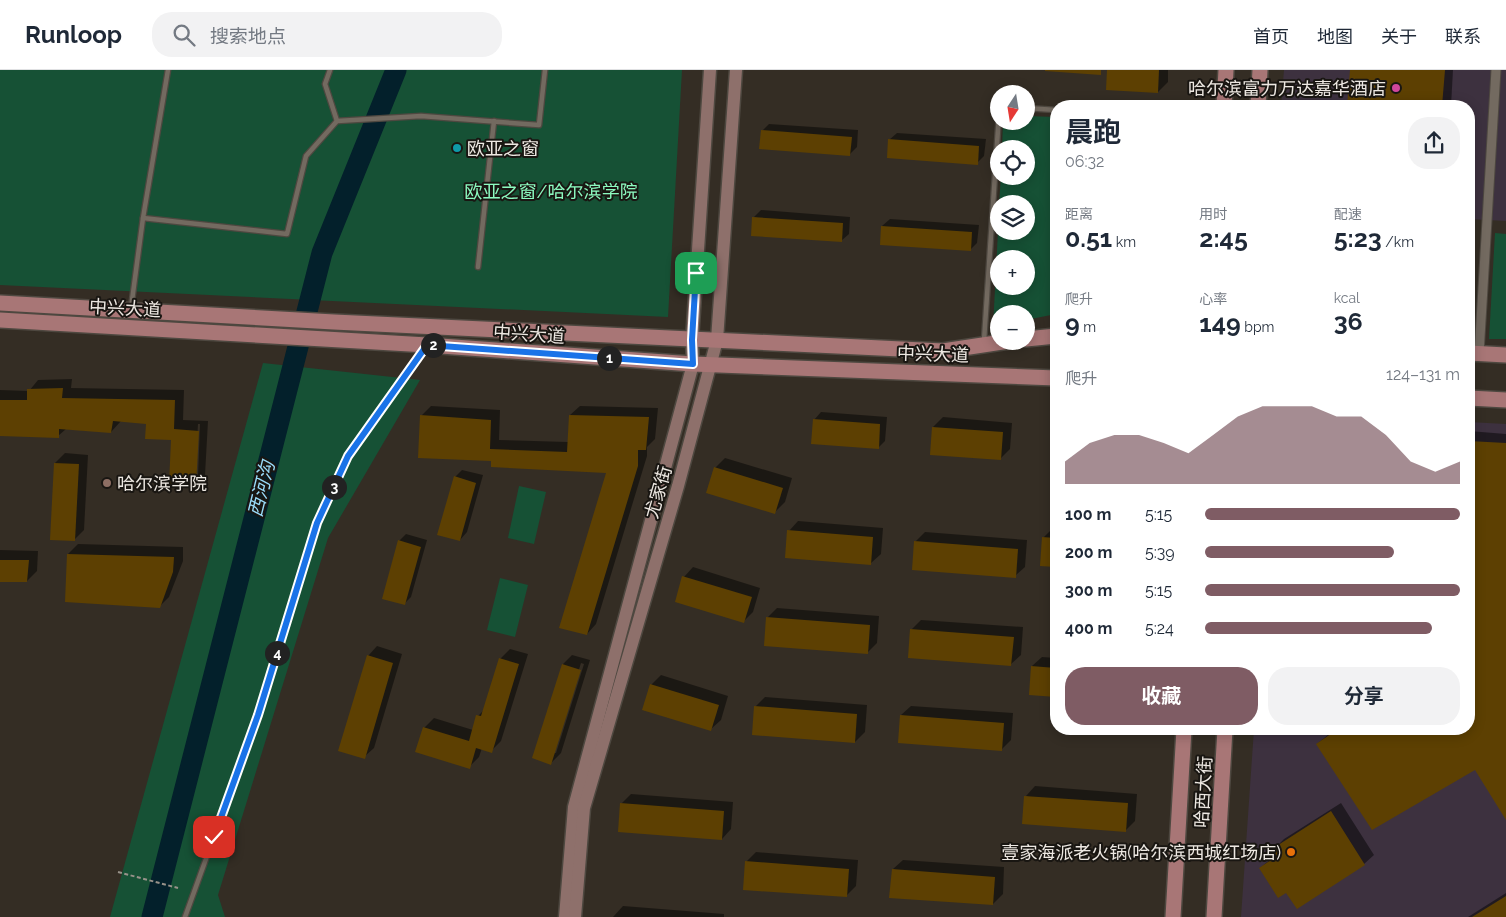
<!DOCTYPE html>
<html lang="zh">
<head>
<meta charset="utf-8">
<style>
	:root { --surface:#fff; --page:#f2f2f3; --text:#1f2937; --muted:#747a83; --line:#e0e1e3; --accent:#7f5c64 }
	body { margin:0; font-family:Raleway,"Noto Sans SC",sans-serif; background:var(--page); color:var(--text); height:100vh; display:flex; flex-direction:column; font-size:19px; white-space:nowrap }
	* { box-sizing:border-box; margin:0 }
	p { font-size:16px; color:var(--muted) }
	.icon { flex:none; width:28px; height:28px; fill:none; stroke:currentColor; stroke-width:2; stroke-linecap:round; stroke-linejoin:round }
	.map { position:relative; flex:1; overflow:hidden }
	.side { position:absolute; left:1050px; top:30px; width:425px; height:635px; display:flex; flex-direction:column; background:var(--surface); border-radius:20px; box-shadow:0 2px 12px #0003 }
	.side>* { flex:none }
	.needle { width:32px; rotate:192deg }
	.fabs { position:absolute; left:990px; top:15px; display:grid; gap:10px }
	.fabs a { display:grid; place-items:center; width:45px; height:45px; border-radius:50%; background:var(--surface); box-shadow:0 2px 12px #0003; font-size:25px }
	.pin { position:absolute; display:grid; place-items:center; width:42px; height:42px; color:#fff; margin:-21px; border-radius:10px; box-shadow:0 2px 8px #0006 }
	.km { position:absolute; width:25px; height:25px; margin:-12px; border-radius:50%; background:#222; color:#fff; font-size:14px; line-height:25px; text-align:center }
	.round { display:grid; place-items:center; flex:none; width:52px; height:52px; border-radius:20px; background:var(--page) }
	.overview { display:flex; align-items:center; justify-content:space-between; height:85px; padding:0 15px }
	h1 { font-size:28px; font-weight:700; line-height:38px }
	.stats { display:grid; grid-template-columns:repeat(3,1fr); gap:8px; height:85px; padding:5px 15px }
	.stats div { display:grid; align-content:center }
	.stats b { font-size:25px; font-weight:700 }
	.stats small { font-size:14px; font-weight:400 }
	.stats p { font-size:14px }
	.chart { height:140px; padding:10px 15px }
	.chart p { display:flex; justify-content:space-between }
	.chart svg { width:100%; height:90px; margin-top:5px; fill:var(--accent); opacity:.7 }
	.action { display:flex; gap:10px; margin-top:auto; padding:10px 15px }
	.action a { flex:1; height:58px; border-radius:20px; background:var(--accent); color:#fff; font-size:20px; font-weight:700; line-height:58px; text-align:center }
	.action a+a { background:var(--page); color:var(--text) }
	ul { padding:0 15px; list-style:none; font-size:16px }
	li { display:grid; grid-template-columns:80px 60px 1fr; align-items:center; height:38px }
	li i { height:12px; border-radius:6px; background:var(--accent) }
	header { display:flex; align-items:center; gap:30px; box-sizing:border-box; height:70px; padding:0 25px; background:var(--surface); border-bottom:1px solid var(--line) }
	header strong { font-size:24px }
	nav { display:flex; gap:28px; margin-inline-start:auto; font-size:18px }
	.search { width:350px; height:45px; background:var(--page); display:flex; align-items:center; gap:12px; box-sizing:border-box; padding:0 18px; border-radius:20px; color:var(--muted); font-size:19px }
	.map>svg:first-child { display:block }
	.commercial { fill:#3d313f }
	.green { fill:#165135; fill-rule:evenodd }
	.shadow { fill:#0007; fill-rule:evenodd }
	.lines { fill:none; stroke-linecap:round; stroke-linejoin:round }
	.river { stroke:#03202b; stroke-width:21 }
	.building { fill:#5d4002 }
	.lane-casing { stroke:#4e4840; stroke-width:7 }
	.street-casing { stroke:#4e4840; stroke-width:11 }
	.secondary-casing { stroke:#4e4840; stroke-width:15 }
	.primary-casing { stroke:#4e4840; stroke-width:18 }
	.path { stroke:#98928a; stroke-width:2; stroke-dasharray:4 2.5; stroke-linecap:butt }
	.lane { stroke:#736a60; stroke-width:4.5 }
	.street { stroke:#736a60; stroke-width:9 }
	.secondary { stroke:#8e706b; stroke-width:12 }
	.primary { stroke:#a87676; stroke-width:15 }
	.route-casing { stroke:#fff; stroke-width:10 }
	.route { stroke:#1a73e8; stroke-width:6 }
	.hotel-dot { fill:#d1479c; stroke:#191612; stroke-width:2 }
	.culture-dot { fill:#0f9aa8; stroke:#191612; stroke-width:2 }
	.education-dot { fill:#8d6e63; stroke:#191612; stroke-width:2 }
	.food-dot { fill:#e8710a; stroke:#191612; stroke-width:2 }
	.labels { text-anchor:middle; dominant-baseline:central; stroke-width:4; stroke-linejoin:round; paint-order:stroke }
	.poi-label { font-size:18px; fill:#ede8e2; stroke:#191612; text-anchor:end }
	.park-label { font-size:18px; fill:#8cfac0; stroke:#191612 }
	.street-label { font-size:18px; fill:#ede8e2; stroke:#191612 }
	.water-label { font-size:19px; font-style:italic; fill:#99dbf9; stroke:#191612 }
</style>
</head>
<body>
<header>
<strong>Runloop</strong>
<div class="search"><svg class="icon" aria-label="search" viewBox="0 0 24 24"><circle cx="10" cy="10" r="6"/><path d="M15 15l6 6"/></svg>搜索地点</div>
<nav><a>首页</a><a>地图</a><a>关于</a><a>联系</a></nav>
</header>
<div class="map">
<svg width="1506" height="847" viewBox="0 0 1506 847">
	<rect width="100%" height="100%" fill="#342d24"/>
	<g class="commercial">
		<polygon points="1284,0 1506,0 1506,151 1469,149 1469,36 1281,36"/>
		<polygon points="1469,352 1506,354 1506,847 1241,847 1254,659 1469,659"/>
	</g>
	<g class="green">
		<polygon points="0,0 682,0 668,247 0,215"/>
		<path d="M1026,46L1056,47V244L1026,250V244H999V256L993,257L999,142V161H1026V134H999L1001,106H1026V79H1002L1003,51H1026ZM999,189H1026V216H999Z"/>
		<polygon points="1495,163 1506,164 1506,269 1489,269"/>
		<polygon points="1469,164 1474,164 1469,262"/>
		<polygon points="263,293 420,310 328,468 218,825 225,847 110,847"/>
		<polygon points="519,416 546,422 534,474 508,468"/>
		<polygon points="500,508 528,515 515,567 487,560"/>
	</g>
	<g class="shadow">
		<polygon points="1108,0 1168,0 1168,12 1158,22"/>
		<polygon points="1351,0 1453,0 1451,36 1348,36"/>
		<polygon points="769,54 858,60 857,77 850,84 762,61"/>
		<polygon points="897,63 986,69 984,86 977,93 889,70"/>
		<polygon points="761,140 850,147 849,164 841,171 754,147"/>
		<polygon points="890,149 979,155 977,173 970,180 882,156"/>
		<path d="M72,309L71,318L184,320L183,350L208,351L205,405L196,415L172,369L147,352L121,351L111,362L66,359L58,366L0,365V320L29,321L38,310ZM198,354H200L198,406H195Z"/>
		<polygon points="431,336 500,340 499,370 568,372 570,345 580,336 658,338 655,369 647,377 647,386 596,554 587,564 608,401 492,390 421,346"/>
		<polygon points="821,342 887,347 885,371 878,378 814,350"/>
		<polygon points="943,347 1012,353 1010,379 1000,389 933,357"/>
		<polygon points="1469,361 1506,364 1506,747 1475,698 1317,674 1335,659 1469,659 1469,571 1471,569 1469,565"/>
		<polygon points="65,383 88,385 84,460 75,469 55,393"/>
		<polygon points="725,388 792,408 785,432 775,442 715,398"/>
		<polygon points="462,400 483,405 467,462 460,470 455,407"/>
		<polygon points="798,451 883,458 881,484 871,493 789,461"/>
		<polygon points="1053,458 1056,458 1056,496 1041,495 1043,468"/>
		<polygon points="925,462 1027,470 1025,497 1015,506 915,472"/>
		<polygon points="406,464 427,470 411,527 404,534 399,471"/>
		<polygon points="78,474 183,477 183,491 169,527 159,537 68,484"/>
		<polygon points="0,480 38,481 37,501 27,511 0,510"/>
		<polygon points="693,497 760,518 753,542 743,552 684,507"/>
		<polygon points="777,538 879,546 877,573 867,583 767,548"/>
		<polygon points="921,550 1023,557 1021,585 1011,594 911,560"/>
		<polygon points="377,576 402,584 374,678 364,687 368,586"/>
		<polygon points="510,579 528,584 501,671 491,681 482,678 479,687 469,697 424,658 434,648 473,660 478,646 485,639 500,589"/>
		<path d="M572,585L590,590L561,683L551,693L563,594ZM581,593L584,594L556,683H553Z"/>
		<polygon points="1042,587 1056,588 1056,625 1030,623 1032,596"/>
		<polygon points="661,605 728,626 721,650 711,659 651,615"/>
		<polygon points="765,627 867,635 865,662 855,672 755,637"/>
		<polygon points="911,636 1013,643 1011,670 1001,680 901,645"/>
		<polygon points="1035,716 1137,724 1135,751 1125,761 1026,726"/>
		<polygon points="631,724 733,732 731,759 722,769 621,734"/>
		<polygon points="1341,733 1374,785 1364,794 1286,821 1260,798 1277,784 1274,779 1284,769"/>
		<polygon points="756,782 858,790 856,816 846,826 746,792"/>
		<polygon points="903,790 1004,797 1003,824 993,834 893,799"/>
		<polygon points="1506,823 1506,847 1468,847"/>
		<polygon points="623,836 724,844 724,847 613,847"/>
	</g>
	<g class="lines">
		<polyline class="river" points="152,847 322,183 396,0"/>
	</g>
	<g class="building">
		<polygon points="1045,0 1101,0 1101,5 1045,1"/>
		<polygon points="1107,0 1159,0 1158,23 1106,20"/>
		<polygon points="1350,0 1445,0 1442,36 1347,36"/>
		<polygon points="761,60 852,67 850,86 759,79"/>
		<polygon points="888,69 979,76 978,95 887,88"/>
		<polygon points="752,147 843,153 842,172 751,166"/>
		<polygon points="881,156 972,162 971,181 880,175"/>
		<polygon points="63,318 62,328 175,330 174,359 199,361 196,416 169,414 171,370 145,369 146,354 113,351 111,363 59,359 59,368 0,366 0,330 27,330 27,319"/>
		<polygon points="420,345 491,350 490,379 567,382 569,345 649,347 646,380 638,380 638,396 587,565 559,558 606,403 491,397 491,391 418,388"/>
		<polygon points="813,349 880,354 879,379 811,374"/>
		<polygon points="932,357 1003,362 1001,390 930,385"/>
		<polygon points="1469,371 1506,373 1506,750 1475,700 1372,760 1316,674 1338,659 1469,659 1469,573 1471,571 1469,568"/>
		<polygon points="54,393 79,394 75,471 50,470"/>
		<polygon points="714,397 783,418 775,444 706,423"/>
		<polygon points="454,406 476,413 460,471 437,465"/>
		<polygon points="787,460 873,467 871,495 785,488"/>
		<polygon points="1042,467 1056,468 1056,497 1040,496"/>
		<polygon points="398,470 421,477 405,535 382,529"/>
		<polygon points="914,471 1018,479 1016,508 912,500"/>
		<polygon points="67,484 174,487 173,502 160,538 65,532"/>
		<polygon points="0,490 29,490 27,512 0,512"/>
		<polygon points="682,506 752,527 744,553 675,532"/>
		<polygon points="766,547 870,555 868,584 764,576"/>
		<polygon points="910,559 1014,567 1011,596 908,588"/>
		<polygon points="367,585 393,593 365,689 338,681"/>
		<polygon points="499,588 519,594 492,683 476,678 470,699 415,682 423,657 469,671 476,645 481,646"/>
		<polygon points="562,594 581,600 551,695 532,688"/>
		<polygon points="1031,596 1056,598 1056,627 1029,625"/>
		<polygon points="650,614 719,635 711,661 642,640"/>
		<polygon points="754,636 857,644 855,673 752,665"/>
		<polygon points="900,645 1004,653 1002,681 898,673"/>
		<polygon points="1024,726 1128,733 1126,762 1022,754"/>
		<polygon points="620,733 724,741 722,770 618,762"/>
		<polygon points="1331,741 1365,795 1297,839 1286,823 1278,828 1259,798 1277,786 1272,779"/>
		<polygon points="745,791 849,799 847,827 743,820"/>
		<polygon points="892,799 995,807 993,835 889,828"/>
		<polygon points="1506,826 1506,847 1472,847"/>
	</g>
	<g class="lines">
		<defs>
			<g id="lane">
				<polyline points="330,0 325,14 337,51"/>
				<polyline points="1026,38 1056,40"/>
				<polyline points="143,148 287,164 306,86 337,51 421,46 539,55 545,0"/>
				<polyline points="478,197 494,51"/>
				<polyline points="131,238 143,148 168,0"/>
				<polyline points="984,271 999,44"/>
				<polyline points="185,847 258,645 317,453 348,386 425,278"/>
			</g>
			<polyline id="street" points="1479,284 1496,0"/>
			<g id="secondary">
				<polyline points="565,847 574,737 693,294 692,270 710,0"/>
				<polyline points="575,847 584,738 678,416 717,270 736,0"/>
			</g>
			<g id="primary">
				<polyline points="1224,36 1226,0"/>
				<polyline points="1258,36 1260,0"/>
				<polyline points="0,233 334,252 943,281 1009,271"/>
				<polyline points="0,250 427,275 693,294 1056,308"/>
				<polyline points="1026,269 1056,266"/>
				<polyline points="1469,283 1506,285"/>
				<polyline points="1469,328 1506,330"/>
				<polyline points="1173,847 1184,659"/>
				<polyline points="1214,847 1225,659"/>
			</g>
		</defs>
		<use href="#lane" class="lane-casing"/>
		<use href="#street" class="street-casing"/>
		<use href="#secondary" class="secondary-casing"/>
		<use href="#primary" class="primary-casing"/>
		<polyline class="path" points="118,802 178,818"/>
		<use href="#lane" class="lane"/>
		<use href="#street" class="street"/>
		<use href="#secondary" class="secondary"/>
		<use href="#primary" class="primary"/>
	</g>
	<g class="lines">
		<defs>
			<polyline id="route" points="214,767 258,645 317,453 348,386 427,275 693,294 692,270 696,203"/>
		</defs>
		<use href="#route" class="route-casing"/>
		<use href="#route" class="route"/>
	</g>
	<circle class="hotel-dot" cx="1396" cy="18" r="5"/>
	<circle class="culture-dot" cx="457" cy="78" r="5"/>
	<circle class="education-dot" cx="107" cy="413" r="5"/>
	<circle class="food-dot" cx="1291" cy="782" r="5"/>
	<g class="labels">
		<g class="poi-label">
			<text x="1386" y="18">哈尔滨富力万达嘉华酒店</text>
			<text x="467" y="78" text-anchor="start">欧亚之窗</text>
			<text x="117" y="413" text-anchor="start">哈尔滨学院</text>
			<text x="1281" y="782">壹家海派老火锅(哈尔滨西城红场店)</text>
		</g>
		<g class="park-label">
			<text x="551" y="121">欧亚之窗/哈尔滨学院</text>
		</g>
		<g class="street-label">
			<text transform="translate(125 238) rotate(3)">中兴大道</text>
			<text transform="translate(529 264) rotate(4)">中兴大道</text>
			<text transform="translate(933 284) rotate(2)">中兴大道</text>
			<text transform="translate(658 422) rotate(-74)">尤家街</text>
			<text transform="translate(1203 722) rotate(-87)">哈西大街</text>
		</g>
		<g class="water-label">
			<text transform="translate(261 419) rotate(-76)">西河沟</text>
		</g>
	</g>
</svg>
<div class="fabs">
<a><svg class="needle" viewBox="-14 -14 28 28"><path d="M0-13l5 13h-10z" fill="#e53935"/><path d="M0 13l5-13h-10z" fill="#747a83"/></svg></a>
<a><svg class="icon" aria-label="locate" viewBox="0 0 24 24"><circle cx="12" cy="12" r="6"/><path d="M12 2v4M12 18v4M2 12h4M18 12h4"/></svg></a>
<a><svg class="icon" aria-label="layers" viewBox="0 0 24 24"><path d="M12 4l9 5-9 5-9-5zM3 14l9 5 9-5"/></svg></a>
<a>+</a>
<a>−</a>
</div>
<div class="pin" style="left:696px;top:203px;background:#1e9e55"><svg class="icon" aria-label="arrive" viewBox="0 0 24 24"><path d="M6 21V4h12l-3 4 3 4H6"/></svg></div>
<div class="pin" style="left:214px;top:767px;background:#d93025"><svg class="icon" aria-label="check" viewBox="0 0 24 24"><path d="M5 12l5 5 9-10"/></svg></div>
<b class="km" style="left:609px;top:288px">1</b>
<b class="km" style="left:433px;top:275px">2</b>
<b class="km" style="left:334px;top:417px">3</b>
<b class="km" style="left:277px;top:583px">4</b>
<section class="side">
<div class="overview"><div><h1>晨跑</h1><p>06:32</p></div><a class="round"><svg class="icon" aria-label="share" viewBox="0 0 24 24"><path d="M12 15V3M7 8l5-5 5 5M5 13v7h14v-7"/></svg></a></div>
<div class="stats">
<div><p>距离</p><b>0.51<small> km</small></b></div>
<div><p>用时</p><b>2:45</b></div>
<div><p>配速</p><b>5:23<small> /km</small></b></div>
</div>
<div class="stats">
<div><p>爬升</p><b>9<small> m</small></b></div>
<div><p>心率</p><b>149<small> bpm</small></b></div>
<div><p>kcal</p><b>36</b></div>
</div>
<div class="chart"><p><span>爬升</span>124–131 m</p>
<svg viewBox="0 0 160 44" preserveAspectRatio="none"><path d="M0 44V33L10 24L20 20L30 20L40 24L50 29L60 20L70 11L80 6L90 6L100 6L110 11L120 11L130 20L140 33L150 38L160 33V44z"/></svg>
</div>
<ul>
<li><b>100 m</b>5:15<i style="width:100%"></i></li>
<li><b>200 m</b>5:39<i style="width:74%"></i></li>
<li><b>300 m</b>5:15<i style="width:100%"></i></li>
<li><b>400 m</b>5:24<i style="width:89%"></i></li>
</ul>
<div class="action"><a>收藏</a><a>分享</a></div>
</section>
</div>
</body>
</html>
